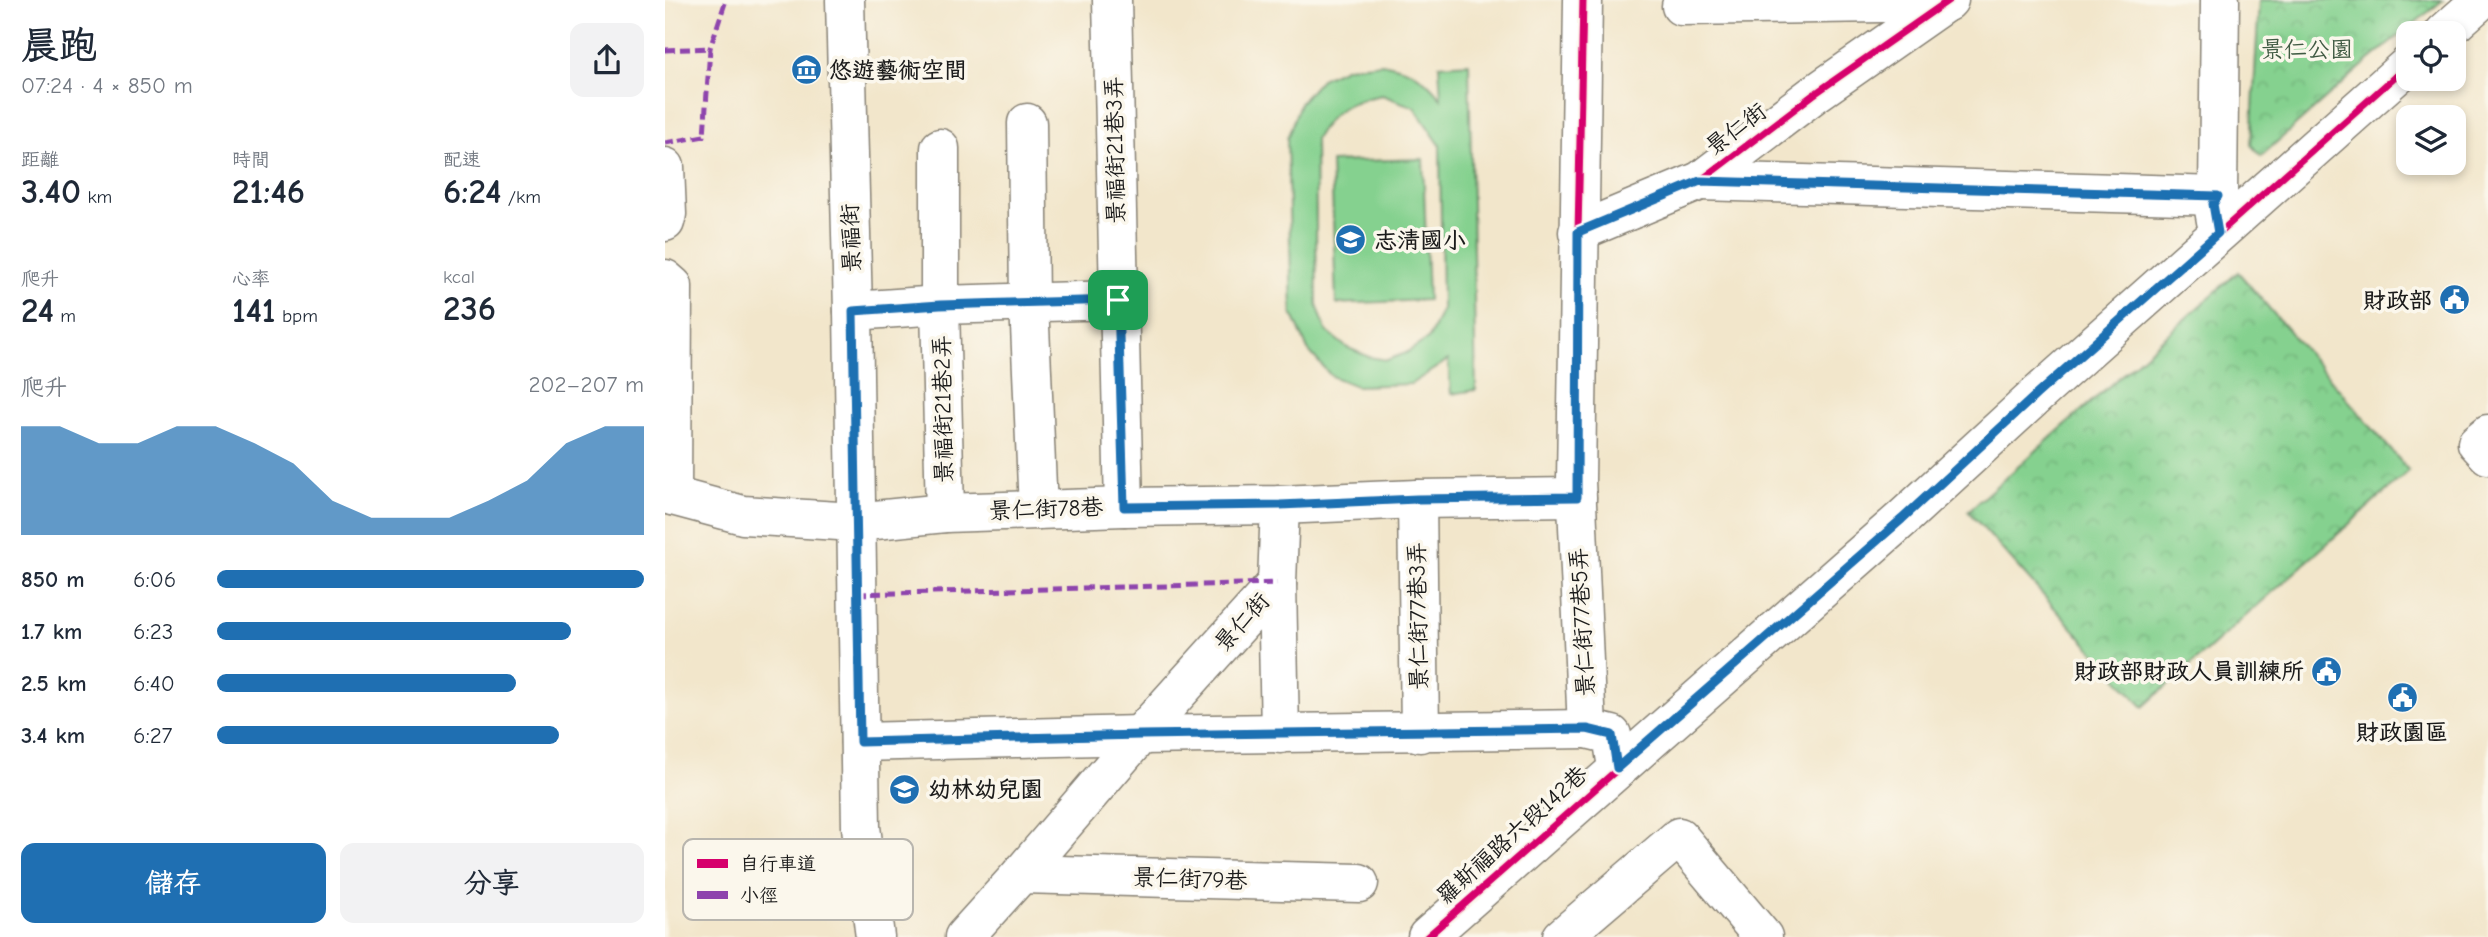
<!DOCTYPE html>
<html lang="zh-TW">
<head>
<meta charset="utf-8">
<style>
	:root { --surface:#fff; --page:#f2f2f3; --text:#1f2937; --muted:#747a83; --accent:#1f6fb2 }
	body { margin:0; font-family:"Comic Neue","LXGW WenKai TC",sans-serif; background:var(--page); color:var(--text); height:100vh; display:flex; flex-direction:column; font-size:26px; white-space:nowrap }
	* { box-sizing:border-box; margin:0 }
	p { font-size:23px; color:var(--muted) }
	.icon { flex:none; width:38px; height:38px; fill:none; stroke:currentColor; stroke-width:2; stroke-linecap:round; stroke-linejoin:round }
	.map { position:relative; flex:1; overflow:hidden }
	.details { display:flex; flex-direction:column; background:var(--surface); width:665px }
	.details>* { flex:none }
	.fabs { position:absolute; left:1731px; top:21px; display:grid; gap:14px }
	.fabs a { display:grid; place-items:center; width:70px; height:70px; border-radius:14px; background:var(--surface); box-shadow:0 4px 10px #0003; font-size:35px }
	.pin { position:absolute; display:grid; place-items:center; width:60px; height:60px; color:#fff; margin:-30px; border-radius:14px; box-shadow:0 4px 10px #0006 }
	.round { display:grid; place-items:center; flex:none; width:74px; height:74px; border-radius:14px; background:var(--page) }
	.overview { display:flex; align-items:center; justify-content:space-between; height:119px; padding:0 21px }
	h1 { font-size:38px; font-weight:600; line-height:52px }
	.figures { display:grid; grid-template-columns:repeat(3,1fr); gap:10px; height:119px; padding:7px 21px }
	.figures div { display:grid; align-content:center }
	.figures b { font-size:35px; font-weight:600 }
	.figures small { font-size:19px; font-weight:400 }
	.figures p { font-size:19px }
	.chart { height:196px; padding:14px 21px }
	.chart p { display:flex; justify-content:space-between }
	.chart svg { width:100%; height:126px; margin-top:7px; fill:var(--accent); opacity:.7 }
	.primary-button { display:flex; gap:14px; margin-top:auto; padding:14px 21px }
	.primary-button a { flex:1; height:80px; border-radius:14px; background:var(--accent); color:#fff; font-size:28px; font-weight:600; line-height:80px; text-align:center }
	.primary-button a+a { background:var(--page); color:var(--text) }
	ul { padding:0 21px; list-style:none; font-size:23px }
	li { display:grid; grid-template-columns:112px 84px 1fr; align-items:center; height:52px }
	li i { height:18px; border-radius:9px; background:var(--accent) }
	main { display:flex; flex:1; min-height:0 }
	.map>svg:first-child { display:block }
	.park { fill:url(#park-crowns); stroke:#507656; stroke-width:2 }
	.garden { fill:#85d18f; stroke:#507656; stroke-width:2; fill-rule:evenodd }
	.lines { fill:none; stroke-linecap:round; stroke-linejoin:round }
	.minor-casing { stroke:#878174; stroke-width:41 }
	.minor { stroke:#fff; stroke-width:38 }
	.quiet { stroke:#8e44ad; stroke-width:5; stroke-dasharray:10 5; stroke-linecap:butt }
	.cycleway-casing { stroke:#fbf7ec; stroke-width:11 }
	.cycleway { stroke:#d6006c; stroke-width:7 }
	.route-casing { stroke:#fff; stroke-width:14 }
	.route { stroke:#1f6fb2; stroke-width:9 }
	.labels { text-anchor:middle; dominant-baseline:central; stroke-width:7; stroke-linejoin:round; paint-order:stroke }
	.park-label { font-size:23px; fill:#415b44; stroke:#fbf7ec }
	.poi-label { font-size:23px; font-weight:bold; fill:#1c1c1c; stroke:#fbf7ec; text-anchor:start }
	.street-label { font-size:23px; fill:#1c1c1c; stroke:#fbf7ec }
	.key { fill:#fbf7ec; stroke:#b8b5ae; stroke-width:2 }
	.key-label { font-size:19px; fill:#1c1c1c }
</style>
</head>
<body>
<main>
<section class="details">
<div class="overview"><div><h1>晨跑</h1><p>07:24 · 4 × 850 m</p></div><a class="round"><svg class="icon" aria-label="share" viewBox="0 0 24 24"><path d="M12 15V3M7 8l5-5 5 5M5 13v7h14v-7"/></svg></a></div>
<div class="figures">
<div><p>距離</p><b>3.40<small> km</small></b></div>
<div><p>時間</p><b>21:46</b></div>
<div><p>配速</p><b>6:24<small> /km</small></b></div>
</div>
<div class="figures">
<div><p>爬升</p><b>24<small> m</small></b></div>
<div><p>心率</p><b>141<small> bpm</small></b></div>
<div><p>kcal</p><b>236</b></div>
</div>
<div class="chart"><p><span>爬升</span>202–207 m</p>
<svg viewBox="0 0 160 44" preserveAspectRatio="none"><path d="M0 44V6L10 6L20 12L30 12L40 6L50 6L60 12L70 19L80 32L90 38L100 38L110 38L120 32L130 25L140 12L150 6L160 6V44z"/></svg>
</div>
<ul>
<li><b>850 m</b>6:06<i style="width:100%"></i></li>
<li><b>1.7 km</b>6:23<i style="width:83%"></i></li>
<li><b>2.5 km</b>6:40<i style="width:70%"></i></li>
<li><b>3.4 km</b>6:27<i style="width:80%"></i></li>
</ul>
<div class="primary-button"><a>儲存</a><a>分享</a></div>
</section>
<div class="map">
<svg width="1823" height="937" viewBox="0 0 1823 937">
	<defs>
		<pattern id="park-crowns" width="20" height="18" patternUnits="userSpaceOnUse" patternTransform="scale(1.75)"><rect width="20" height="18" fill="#85d18f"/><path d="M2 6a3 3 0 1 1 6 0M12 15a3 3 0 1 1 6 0" fill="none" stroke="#72b37b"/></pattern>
	</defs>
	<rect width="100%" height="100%" fill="#fbf7ec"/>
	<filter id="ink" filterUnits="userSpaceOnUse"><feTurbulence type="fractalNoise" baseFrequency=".0143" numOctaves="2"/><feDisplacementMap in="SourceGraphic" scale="14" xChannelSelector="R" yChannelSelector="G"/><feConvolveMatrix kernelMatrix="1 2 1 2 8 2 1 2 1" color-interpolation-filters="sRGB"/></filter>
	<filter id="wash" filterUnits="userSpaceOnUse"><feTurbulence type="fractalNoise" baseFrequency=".00686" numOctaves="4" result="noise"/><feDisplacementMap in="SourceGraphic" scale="28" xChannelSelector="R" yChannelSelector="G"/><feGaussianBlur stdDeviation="1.57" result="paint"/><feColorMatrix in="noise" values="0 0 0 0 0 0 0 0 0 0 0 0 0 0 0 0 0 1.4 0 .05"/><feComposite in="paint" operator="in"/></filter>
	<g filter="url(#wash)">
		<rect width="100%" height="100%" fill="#f2e6cb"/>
		<g class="park">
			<polygon points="1594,0 1778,0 1703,61 1596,156 1586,145"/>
			<polygon points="1573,272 1744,471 1478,707 1303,511"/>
		</g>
		<g class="garden">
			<path d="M717,63C747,69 757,75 776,98L774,65L804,63L811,390L786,394L783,360L746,384L691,386L666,376L643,350L627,313L622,139L635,103L656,79L682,67ZM717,95L749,107L775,145L777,309L764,338L741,353L722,360L704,357L681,347L661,331L652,304L650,139C669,108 681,102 717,95Z"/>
			<polygon points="758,159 763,300 671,304 666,162"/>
		</g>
	</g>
	<g filter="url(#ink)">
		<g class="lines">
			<defs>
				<g id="minor">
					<polyline points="180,0 188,311 196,827 210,937"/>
					<polyline points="447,0 459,507"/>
					<polyline points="918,0 911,481 922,729 947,735 952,768"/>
					<polyline points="1016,6 1282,2"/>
					<polyline points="1779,33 1816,0"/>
					<polyline points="362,123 364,303 373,510"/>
					<polyline points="275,148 275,305 280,513"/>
					<polyline points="0,167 2,214 0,222"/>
					<polyline points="1035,181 1553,196"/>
					<polyline points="1551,221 1548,204 1553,196 1555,0"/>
					<polyline points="913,232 1035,181 1148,95 1284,0"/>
					<polyline points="0,279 8,286 7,496"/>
					<polyline points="188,311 275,305 453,300"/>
					<polyline points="1823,434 1812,443 1823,455"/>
					<polyline points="0,491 7,496 78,515 190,522 280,513 459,507 615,505 752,499 912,497"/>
					<polyline points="752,499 755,733"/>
					<polyline points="615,505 612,583 615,734"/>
					<polyline points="195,742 475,735 922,729"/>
					<polyline points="356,874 694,883"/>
					<polyline points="299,937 356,874 475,735 612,583"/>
					<polyline points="762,937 1237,519 1372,395 1743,65"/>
					<polyline points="897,937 1014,837 1098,937"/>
				</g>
			</defs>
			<use href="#minor" class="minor-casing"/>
			<use href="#minor" class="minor"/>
			<g class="quiet">
				<polyline points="0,50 45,48"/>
				<polyline points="0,143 39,136 45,48 61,0"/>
				<polyline points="192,594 612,583"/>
			</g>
			<defs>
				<g id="cycleway">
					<polyline points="1035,181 1553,196"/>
					<polyline points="913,232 1035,181 1148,95 1284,0"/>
					<polyline points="912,497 913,232 918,0"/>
					<polyline points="762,937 1237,519 1372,395 1743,65"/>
				</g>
			</defs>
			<use href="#cycleway" class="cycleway-casing"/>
			<use href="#cycleway" class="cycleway"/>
		</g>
	</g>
	<g class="lines" filter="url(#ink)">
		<defs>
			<polygon id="route" points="1035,181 1553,196 1548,204 1553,233 1372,394 1237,519 952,768 947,735 922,729 475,735 195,742 188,311 275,305 453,300 459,507 615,505 752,499 912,497 913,232"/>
		</defs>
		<use href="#route" class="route-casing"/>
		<use href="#route" class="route"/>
	</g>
	<defs>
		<symbol id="museum-disc" viewBox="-11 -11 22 22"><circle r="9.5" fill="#1f6fb2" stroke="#fbf7ec"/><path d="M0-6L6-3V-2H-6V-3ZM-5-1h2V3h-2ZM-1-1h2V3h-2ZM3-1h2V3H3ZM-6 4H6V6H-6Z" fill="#fff"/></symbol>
		<symbol id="school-disc" viewBox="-11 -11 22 22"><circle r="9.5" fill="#1f6fb2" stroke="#fbf7ec"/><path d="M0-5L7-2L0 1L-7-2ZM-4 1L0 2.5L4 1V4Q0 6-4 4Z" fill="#fff"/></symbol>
		<symbol id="civic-disc" viewBox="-11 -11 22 22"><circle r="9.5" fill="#1f6fb2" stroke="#fbf7ec"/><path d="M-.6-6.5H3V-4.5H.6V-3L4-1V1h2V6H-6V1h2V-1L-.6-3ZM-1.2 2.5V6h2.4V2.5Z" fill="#fff"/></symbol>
	</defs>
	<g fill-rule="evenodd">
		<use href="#museum-disc" x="124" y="52" width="35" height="35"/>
		<use href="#school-disc" x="668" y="222" width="35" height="35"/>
		<use href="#civic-disc" x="1772" y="282" width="35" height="35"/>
		<use href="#civic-disc" x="1644" y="654" width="35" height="35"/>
		<use href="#civic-disc" x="1720" y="680" width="35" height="35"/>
		<use href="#school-disc" x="222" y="772" width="35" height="35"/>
	</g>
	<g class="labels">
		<g class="park-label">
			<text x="1642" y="49">景仁公園</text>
		</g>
		<g class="poi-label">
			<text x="164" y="70">悠遊藝術空間</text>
			<text x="709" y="240">志清國小</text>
			<text x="1767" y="300" text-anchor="end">財政部</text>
			<text x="1639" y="671" text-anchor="end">財政部財政人員訓練所</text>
			<text x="1737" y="732" text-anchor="middle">財政園區</text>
			<text x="263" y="789">幼林幼兒園</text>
		</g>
		<g class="street-label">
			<text transform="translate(1071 129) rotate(-37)">景仁街</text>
			<text transform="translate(450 150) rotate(-91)">景福街21巷3弄</text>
			<text transform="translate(186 238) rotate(-92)">景福街</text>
			<text transform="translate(278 409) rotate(-91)">景福街21巷2弄</text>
			<text transform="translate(381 509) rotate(-2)">景仁街78巷</text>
			<text transform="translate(753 616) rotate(-91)">景仁街77巷3弄</text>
			<text transform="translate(577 622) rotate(-48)">景仁街</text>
			<text transform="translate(917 622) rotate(-93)">景仁街77巷5弄</text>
			<text transform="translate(847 835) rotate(-42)">羅斯福路六段142巷</text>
			<text transform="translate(525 879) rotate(2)">景仁街79巷</text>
		</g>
	</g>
	<rect x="18" y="839" width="230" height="81" rx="10" class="key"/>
	<rect x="32" y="859" width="31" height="9" fill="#d6006c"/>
	<rect x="32" y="891" width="31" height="8" fill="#8e44ad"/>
	<g class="key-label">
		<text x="75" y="870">自行車道</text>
		<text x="75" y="902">小徑</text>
	</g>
</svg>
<div class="fabs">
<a><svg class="icon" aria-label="locate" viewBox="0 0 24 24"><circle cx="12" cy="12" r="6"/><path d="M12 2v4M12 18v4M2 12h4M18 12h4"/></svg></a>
<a><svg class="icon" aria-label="layers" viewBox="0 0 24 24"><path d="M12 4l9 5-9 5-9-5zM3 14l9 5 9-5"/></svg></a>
</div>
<div class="pin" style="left:453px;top:300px;background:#1e9e55"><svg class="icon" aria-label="arrive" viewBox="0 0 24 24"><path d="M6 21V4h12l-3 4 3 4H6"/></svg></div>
</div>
</main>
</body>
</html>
